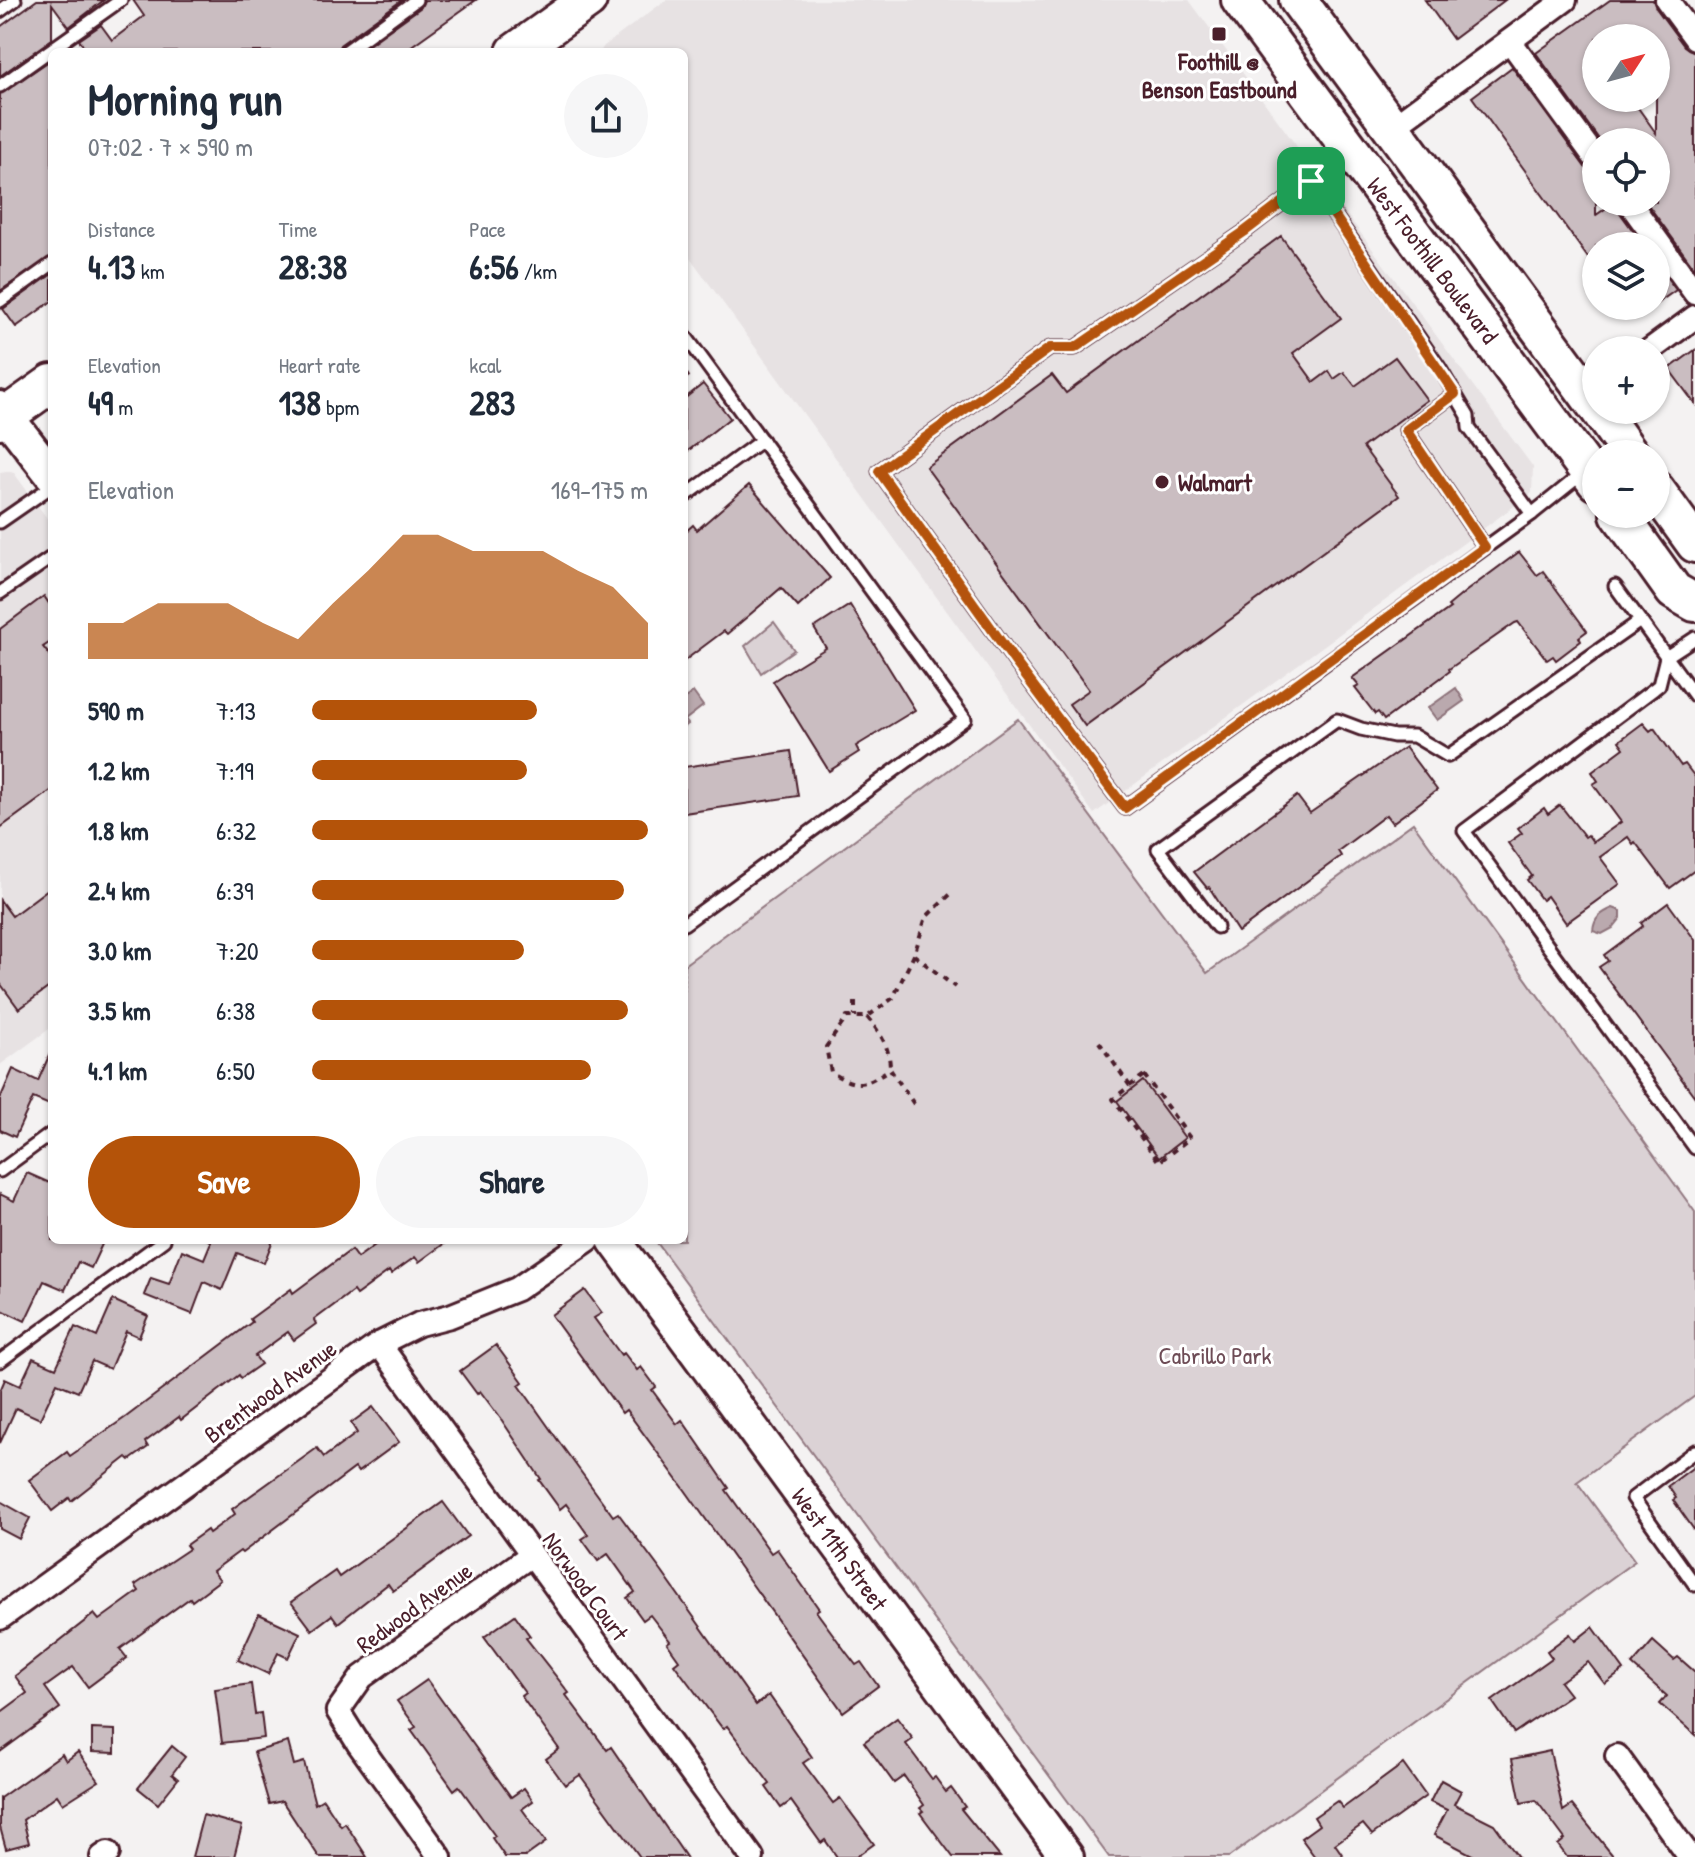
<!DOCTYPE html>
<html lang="en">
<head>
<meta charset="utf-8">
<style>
	:root { --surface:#fff; --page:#f6f6f7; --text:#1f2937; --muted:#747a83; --accent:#b45309 }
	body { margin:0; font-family:"Patrick Hand",sans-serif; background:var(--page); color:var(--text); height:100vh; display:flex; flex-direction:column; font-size:30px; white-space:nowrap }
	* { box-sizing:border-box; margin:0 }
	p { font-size:26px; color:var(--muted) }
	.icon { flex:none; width:44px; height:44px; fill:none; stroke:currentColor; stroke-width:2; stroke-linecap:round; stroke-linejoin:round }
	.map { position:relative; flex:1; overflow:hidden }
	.sheet { position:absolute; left:48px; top:48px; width:640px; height:1196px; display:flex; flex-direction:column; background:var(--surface); border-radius:12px; box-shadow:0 2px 6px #0004 }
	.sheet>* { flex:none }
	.needle { width:52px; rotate:54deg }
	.fabs { position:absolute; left:1582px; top:24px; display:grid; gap:16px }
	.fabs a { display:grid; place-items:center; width:88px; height:88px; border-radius:50%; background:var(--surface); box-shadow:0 2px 6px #0004; font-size:40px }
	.pin { position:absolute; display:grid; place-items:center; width:68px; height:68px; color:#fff; margin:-34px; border-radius:16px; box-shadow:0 4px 12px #0006 }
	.round { display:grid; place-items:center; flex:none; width:84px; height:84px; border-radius:42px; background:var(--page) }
	.head { display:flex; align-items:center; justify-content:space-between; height:136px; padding:0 40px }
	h1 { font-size:44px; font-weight:800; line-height:60px }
	.figures { display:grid; grid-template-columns:repeat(3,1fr); gap:12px; height:136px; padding:8px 40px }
	.figures div { display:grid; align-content:center }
	.figures b { font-size:34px; font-weight:800 }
	.figures small { font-size:22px; font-weight:400 }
	.figures p { font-size:22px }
	.chart { height:224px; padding:16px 40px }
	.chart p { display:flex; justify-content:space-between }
	.chart svg { width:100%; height:144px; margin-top:8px; fill:var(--accent); opacity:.7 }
	.cta { display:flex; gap:16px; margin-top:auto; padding:16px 40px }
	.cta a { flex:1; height:92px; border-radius:48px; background:var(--accent); color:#fff; font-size:32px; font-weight:800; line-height:92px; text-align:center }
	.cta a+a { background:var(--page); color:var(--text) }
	ul { padding:0 40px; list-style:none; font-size:26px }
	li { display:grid; grid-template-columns:128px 96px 1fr; align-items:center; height:60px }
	li i { height:20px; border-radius:10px; background:var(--accent) }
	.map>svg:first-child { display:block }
	.built { fill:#e7e2e3 }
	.green { fill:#dbd2d5; stroke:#927880; stroke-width:2 }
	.water { fill:#baa9ae; stroke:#8d727a; stroke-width:2 }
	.building { fill:#cabdc1; stroke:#4a1f2b; stroke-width:2; fill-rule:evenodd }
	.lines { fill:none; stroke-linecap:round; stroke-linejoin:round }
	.lane-casing { stroke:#4a1f2b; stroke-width:17 }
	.street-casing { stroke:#4a1f2b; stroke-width:28 }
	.secondary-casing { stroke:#4a1f2b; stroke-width:38 }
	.primary-casing { stroke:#4a1f2b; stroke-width:42 }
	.path { stroke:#4a1f2b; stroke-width:4; stroke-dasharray:6 6; stroke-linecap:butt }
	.lane { stroke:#fff; stroke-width:11 }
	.street { stroke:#fff; stroke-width:22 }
	.secondary { stroke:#fff; stroke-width:32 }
	.primary { stroke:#fff; stroke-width:36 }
	.route-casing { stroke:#fff; stroke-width:16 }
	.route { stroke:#b45309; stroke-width:10 }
	.poi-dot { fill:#4a1f2b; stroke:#fff; stroke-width:3 }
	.labels { text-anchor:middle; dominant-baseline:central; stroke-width:6; stroke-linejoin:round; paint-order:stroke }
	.poi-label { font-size:24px; font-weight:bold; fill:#4a1f2b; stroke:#fff }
	.street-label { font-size:24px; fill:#4a1f2b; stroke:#fff }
	.park-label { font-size:24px; fill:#6e4c56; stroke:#fff }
</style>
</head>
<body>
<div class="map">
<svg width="1695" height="1857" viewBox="0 0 1695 1857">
	<rect width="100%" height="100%" fill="#f4f2f2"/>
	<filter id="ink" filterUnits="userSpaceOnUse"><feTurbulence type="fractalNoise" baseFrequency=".0125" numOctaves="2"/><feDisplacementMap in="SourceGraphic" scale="16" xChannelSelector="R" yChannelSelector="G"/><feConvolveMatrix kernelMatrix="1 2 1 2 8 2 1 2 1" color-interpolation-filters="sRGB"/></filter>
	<g filter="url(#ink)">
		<g class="built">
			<polygon points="666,0 1189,0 1533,467 1532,493 1094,814 684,249 684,52 600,52 604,46"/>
			<polygon points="7,471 14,473 52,525 52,1027 0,1065 0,472"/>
		</g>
		<g class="green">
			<polygon points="774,622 794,650 761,673 745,646"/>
			<polygon points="1018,719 1207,973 1413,823 1695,1212 1695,1396 1577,1482 1635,1561 1229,1857 1109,1857 655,1240 684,1240 684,965"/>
		</g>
		<g class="water">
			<polygon points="1456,688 1464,701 1437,720 1428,708"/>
			<polygon points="693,692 703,706 685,720 688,724 684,727 684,699"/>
			<path d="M1613,908L1621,911V918L1613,928L1602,934L1593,931C1594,918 1601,913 1613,908Z"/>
		</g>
		<g class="building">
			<polygon points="37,0 104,0 69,27 52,4 52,39 0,76 0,27"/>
			<polygon points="133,0 402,0 340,45 337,52 88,52 79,40 101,25 112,40 144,16"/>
			<polygon points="424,0 476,0 403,52 359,52 421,7"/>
			<polygon points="1425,0 1505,0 1453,39"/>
			<path d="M1610,0H1653L1656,8L1684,46L1695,52V269L1646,202H1656V142H1601L1536,53ZM1596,38H1656V133L1631,98H1596Z"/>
			<polygon points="52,59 52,256 0,291 0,94"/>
			<polygon points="1512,67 1585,167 1596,176 1596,215 1615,202 1618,210 1644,246 1596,246 1596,269 1472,97"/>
			<polygon points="1281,236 1341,318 1293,353 1314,382 1329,371 1334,379 1344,372 1355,386 1395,357 1427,400 1363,447 1399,496 1085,726 1069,704 1089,690 926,467 1052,375 1066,393"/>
			<polygon points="1656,263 1676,290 1656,304"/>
			<polygon points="52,274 52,301 16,327 3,309"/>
			<polygon points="1695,350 1695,404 1669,369"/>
			<polygon points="703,384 730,418 684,454 684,399"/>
			<polygon points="749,485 830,578 798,607 781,588 727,634 724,631 684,661 684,533 693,525 697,530"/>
			<polygon points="1519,552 1537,575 1543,571 1587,631 1579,637 1581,641 1556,660 1553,656 1547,660 1518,622 1515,623 1449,669 1450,671 1384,720 1378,712 1375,714 1355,688 1359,686 1352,678 1450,608 1448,606 1465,592"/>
			<polygon points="44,596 52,608 52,641 43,647 52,658 52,790 0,828 0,629"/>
			<polygon points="850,605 915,710 856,746 859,752 829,771 773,681 826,648 814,628"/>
			<polygon points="1643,723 1650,731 1654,728 1681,766 1685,764 1695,777 1695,870 1670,888 1635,842 1633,844 1628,837 1600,857 1620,884 1566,923 1547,896 1542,900 1527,880 1532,876 1508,843 1522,833 1518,828 1544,808 1548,814 1560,805 1585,837 1588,835 1593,842 1621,822 1593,784 1598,781 1592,772 1624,748 1619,741"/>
			<polygon points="1405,747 1437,790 1392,823 1386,815 1338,851 1341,856 1238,932 1209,887 1207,888 1194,872 1297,796 1310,813"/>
			<polygon points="791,751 798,796 684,813 684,767"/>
			<polygon points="52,886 52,985 19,1009 0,983 0,900 12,916"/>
			<polygon points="1668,903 1695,940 1695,1097 1599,967 1608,961 1604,955 1643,926 1641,923"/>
			<polygon points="52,1049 52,1106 33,1098 15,1137 0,1130 0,1099 13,1069 38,1081"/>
			<polygon points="1143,1081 1185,1138 1159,1158 1117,1101"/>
			<polygon points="27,1173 52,1184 52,1240 104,1240 91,1268 78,1262 65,1290 44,1281 25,1321 0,1309 0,1194 14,1201"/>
			<polygon points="208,1240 273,1240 264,1263 237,1253 222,1290 204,1282 192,1314 144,1295 151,1278 169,1284 182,1250 204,1259 211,1242"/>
			<polygon points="382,1240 449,1240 419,1262 415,1257 391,1274 389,1271 356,1295 353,1291 314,1320 316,1324 294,1340 288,1332 255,1356 261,1364 241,1378 239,1375 181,1420 179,1417 145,1442 148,1447 130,1460 127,1457 71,1501 69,1498 52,1511 29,1480 67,1452 70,1456 126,1417 252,1322 250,1319 291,1289 293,1293 351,1250 357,1258"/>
			<polygon points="585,1290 602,1313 594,1318 621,1355 624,1353 637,1370 641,1367 656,1387 652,1390 677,1424 682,1420 729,1488 726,1490 771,1553 777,1549 819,1609 816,1611 846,1652 856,1665 861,1662 878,1686 843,1712 685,1490 626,1410 622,1413 551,1315"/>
			<polygon points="113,1300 148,1316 139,1337 126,1331 110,1369 92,1361 78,1392 57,1383 40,1419 16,1408 0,1443 0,1391 5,1379 20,1386 33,1358 56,1368 75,1327 97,1337"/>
			<polygon points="496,1345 523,1382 519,1385 562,1446 613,1516 618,1513 662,1572 756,1705 769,1695 812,1757 803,1763 833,1803 840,1798 874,1844 856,1857 837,1857 825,1840 821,1843 791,1801 781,1808 766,1787 770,1784 727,1726 723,1729 674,1664 679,1660 667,1643 670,1641 650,1615 643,1620 627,1598 635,1592 608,1554 598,1561 582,1539 588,1535 566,1504 560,1509 539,1480 541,1479 501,1419 480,1391 477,1394 460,1371"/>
			<polygon points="373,1407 399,1442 358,1472 355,1468 242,1553 240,1551 213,1571 220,1580 192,1601 190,1598 120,1649 127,1658 88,1687 73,1667 45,1687 60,1708 0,1752 0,1713 27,1693 15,1676 94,1614 99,1620 139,1591 135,1585 189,1549 186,1545 207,1530 209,1533 235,1514 232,1509 317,1448 324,1457 357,1433 351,1423"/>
			<polygon points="1695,1466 1695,1531 1673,1500 1676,1498 1668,1486"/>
			<polygon points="0,1501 30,1518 19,1539 0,1529"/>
			<polygon points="443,1502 468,1536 393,1591 388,1584 338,1623 332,1615 312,1630 291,1602 335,1571 339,1577"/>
			<polygon points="259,1614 300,1633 288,1658 278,1653 268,1674 238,1660"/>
			<polygon points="515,1615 530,1636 526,1638 569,1693 566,1695 607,1750 611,1747 686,1857 640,1857 580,1775 565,1785 546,1759 559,1749 521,1696 525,1693 484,1637"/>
			<polygon points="1593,1627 1624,1670 1605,1684 1588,1662 1560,1682 1570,1695 1514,1733 1492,1701 1552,1658 1547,1651 1570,1634 1575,1641"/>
			<polygon points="1653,1641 1674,1660 1678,1657 1695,1672 1695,1735 1660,1704 1667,1696 1632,1665"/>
			<polygon points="427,1680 511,1797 524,1788 533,1801 522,1809 546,1842 525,1857 505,1857 492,1838 495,1836 459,1786 454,1790 411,1730 416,1727 397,1701"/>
			<polygon points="251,1684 255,1714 261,1713 264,1738 222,1743 215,1689"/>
			<polygon points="897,1718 913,1739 906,1744 932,1779 935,1777 946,1792 951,1788 965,1807 961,1809 1000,1857 953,1857 920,1813 923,1811 920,1808 924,1805 904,1776 894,1783 864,1742"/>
			<polygon points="92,1729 115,1730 115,1753 92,1752"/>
			<polygon points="288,1742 294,1765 304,1762 315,1804 323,1799 341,1826 345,1823 367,1857 319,1857 282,1801 269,1804 254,1752"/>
			<polygon points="172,1746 185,1757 172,1774 178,1779 158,1804 138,1788"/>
			<polygon points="1550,1751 1563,1811 1572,1805 1614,1857 1567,1857 1558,1845 1565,1839 1536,1800 1521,1803 1512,1759"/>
			<polygon points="78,1752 99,1781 63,1804 57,1795 23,1820 29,1843 6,1849 0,1827 0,1798 62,1754 66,1761"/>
			<polygon points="1403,1764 1426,1796 1372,1835 1363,1824 1335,1844 1344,1857 1315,1857 1301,1838 1319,1825 1314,1817 1337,1801 1343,1808"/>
			<polygon points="1441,1780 1461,1791 1454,1804 1494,1824 1518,1857 1476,1857 1434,1835 1447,1810 1430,1802"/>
			<polygon points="203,1815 242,1826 234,1857 192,1857"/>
		</g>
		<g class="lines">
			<defs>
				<g id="lane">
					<polyline points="0,11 15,0"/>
					<polyline points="345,52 416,0"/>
					<polyline points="0,86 121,0"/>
					<polyline points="1348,153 1244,232 1075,348 1050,348 879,471 1016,663 1125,808 1532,514"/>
					<polyline points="1311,181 1439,367 1468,416 1469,428 1532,514 1583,473"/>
					<polyline points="0,301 52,264"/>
					<polyline points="684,334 965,719 684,924"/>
					<polyline points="1455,394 1406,430 1485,547"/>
					<polyline points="684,497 762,440"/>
					<polyline points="0,522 52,486"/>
					<polyline points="1615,586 1695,696"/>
					<polyline points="0,593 52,557"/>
					<polyline points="1695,638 1666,657 1659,685 1654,689 1464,831 1695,1148"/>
					<polyline points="1217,927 1158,849 1337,720 1361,729 1394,736 1414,736 1448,756 1640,621"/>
					<polyline points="0,1171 52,1133"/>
					<polyline points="0,1361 164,1240"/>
					<polyline points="1695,1451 1633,1498 1695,1585"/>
				</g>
				<g id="street">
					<polyline points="1667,0 1695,38"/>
					<polyline points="1510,41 1596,159"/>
					<polyline points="1391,128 1565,0"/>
					<polyline points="1629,202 1695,293"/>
					<polyline points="1650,350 1695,317"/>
					<polyline points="379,1344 752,1857"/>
					<polyline points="0,1618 379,1344 419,1324 450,1316 517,1289 588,1240"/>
					<polyline points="1617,1756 1690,1857"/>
					<polyline points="102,1857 108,1853"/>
					<polyline points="440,1857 358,1743 338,1711 362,1677 531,1555"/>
				</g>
				<g id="secondary">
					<polyline points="0,408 52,475"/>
					<polyline points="614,1240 1067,1857"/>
				</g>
				<g id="primary">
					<polyline points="1240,0 1596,482"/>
					<polyline points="1298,0 1596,406"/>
					<polyline points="515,52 588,0"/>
					<polyline points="1599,410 1630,454"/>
					<polyline points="0,420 52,383"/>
					<polyline points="1656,490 1695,544"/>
					<polyline points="1619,514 1674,591 1695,603"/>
				</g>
			</defs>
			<use href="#lane" class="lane-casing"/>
			<use href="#street" class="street-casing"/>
			<use href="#secondary" class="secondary-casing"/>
			<use href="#primary" class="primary-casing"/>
			<g class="path">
				<polyline points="684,378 694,372"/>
				<polyline points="914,955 955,987"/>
				<polyline points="855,1002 855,1017"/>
				<path d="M867,1017C881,1034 890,1047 890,1069"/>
				<polyline points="1099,1042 1130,1086"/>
				<polygon points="1144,1075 1190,1138 1159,1162 1113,1099"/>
				<path d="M914,1104L890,1069C864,1085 858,1089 831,1072L826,1047L847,1017H867L893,998L914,955L926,917L953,892"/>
			</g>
			<use href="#lane" class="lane"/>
			<use href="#street" class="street"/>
			<use href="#secondary" class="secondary"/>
			<use href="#primary" class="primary"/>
		</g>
	</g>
	<g class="lines" filter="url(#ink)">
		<defs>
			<polygon id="route" points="1311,181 1455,394 1406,430 1485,547 1125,808 1016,663 879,471 1050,348 1075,348 1244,232"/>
		</defs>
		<use href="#route" class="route-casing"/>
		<use href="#route" class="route"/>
	</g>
	<g class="poi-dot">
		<rect x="1211" y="26" width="16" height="16" rx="4"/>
		<circle cx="1162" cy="482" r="8"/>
	</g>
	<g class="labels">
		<g class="poi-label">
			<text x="1219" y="61">Foothill @<tspan x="1219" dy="28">Benson Eastbound</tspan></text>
			<text x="1178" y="482" text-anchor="start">Walmart</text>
		</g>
		<g class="street-label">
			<text transform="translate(1433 260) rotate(53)">West Foothill Boulevard</text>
			<text transform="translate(270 1391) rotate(-36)">Brentwood Avenue</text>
			<text transform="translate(840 1549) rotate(54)">West 11th Street</text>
			<text transform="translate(586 1586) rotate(54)">Norwood Court</text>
			<text transform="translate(414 1607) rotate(-36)">Redwood Avenue</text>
		</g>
		<g class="park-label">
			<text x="1215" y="1355">Cabrillo Park</text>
		</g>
	</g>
</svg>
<div class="fabs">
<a><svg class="needle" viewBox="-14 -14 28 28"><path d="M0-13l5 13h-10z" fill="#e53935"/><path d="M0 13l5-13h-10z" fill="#747a83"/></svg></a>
<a><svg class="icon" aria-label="locate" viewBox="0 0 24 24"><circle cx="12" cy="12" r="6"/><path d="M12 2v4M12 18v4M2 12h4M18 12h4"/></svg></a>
<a><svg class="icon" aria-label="layers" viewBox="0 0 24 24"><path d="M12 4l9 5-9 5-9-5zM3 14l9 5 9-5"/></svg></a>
<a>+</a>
<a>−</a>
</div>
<div class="pin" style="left:1311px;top:181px;background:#1e9e55"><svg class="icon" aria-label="arrive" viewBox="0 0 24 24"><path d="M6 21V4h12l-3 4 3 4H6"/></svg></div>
<section class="sheet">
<div class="head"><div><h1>Morning run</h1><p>07:02 · 7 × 590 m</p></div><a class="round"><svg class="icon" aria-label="share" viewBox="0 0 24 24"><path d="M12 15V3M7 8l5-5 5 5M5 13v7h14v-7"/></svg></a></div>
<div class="figures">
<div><p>Distance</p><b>4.13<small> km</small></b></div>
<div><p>Time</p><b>28:38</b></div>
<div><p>Pace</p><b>6:56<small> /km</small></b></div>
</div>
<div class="figures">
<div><p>Elevation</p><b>49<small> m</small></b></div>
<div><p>Heart rate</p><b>138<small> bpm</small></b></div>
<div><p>kcal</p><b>283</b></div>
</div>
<div class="chart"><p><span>Elevation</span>169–175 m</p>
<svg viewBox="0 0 160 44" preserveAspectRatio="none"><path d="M0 44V33L10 33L20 27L30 27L40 27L50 33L60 38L70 27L80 17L90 6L100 6L110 11L120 11L130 11L140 17L150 22L160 33V44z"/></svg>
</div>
<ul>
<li><b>590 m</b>7:13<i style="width:67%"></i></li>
<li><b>1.2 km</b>7:19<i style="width:64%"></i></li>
<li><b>1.8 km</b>6:32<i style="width:100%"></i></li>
<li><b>2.4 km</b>6:39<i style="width:93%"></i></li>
<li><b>3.0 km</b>7:20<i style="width:63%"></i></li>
<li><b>3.5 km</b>6:38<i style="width:94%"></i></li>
<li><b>4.1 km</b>6:50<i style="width:83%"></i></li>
</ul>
<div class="cta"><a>Save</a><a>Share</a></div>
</section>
</div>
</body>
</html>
